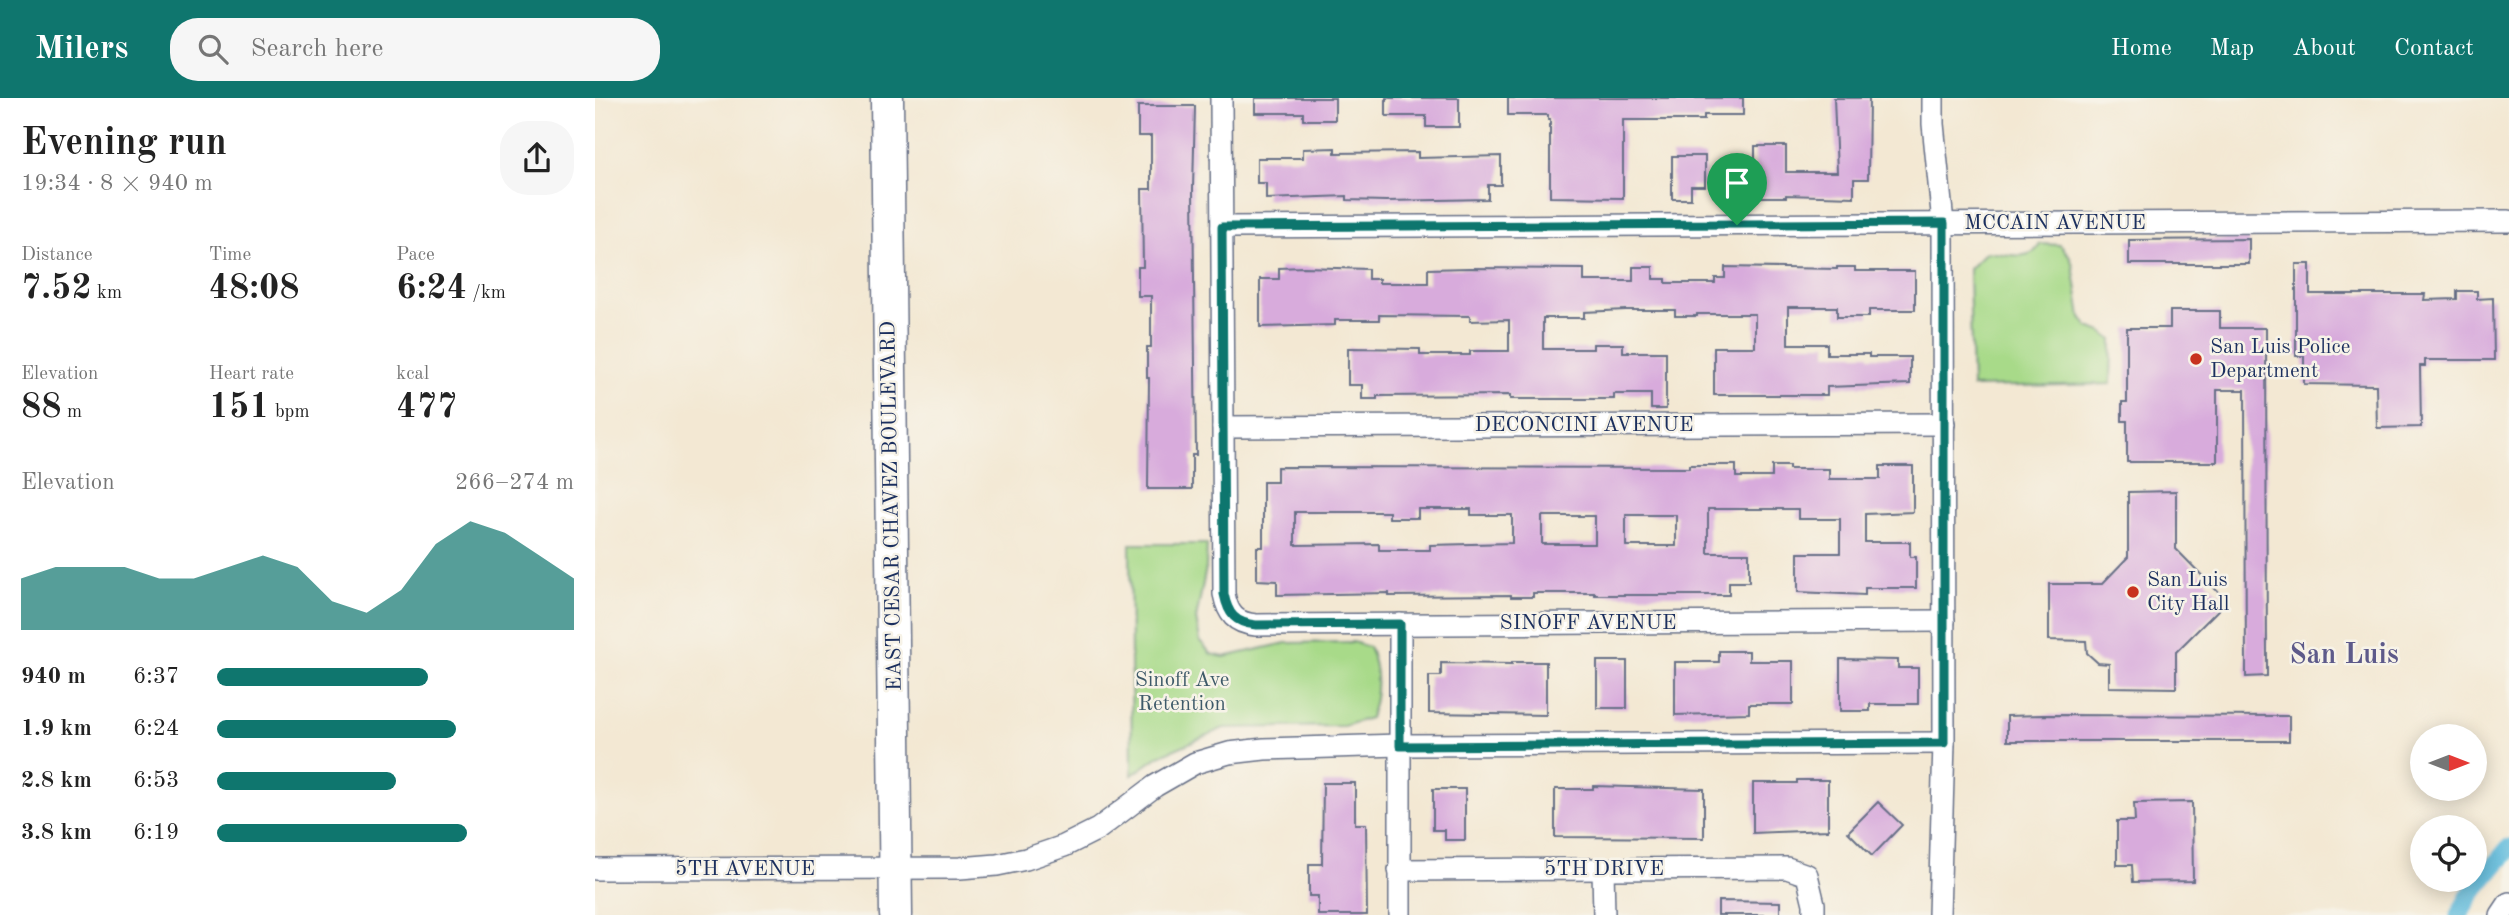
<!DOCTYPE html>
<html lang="en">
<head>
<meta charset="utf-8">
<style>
	:root { --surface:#fff; --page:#f6f6f6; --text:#222; --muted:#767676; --accent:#0f766e }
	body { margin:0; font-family:"Old Standard TT",serif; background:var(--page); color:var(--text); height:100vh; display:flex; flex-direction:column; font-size:26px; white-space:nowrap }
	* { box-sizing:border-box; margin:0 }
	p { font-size:23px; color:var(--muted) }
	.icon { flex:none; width:38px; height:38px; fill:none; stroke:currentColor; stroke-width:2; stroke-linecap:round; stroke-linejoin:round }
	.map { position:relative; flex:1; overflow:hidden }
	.panel { display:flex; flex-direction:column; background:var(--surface); width:595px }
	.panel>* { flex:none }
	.needle { width:46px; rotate:90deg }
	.controls { position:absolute; left:1815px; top:626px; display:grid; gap:14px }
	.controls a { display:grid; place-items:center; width:77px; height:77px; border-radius:50%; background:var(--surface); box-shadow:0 4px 18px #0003; font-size:35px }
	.pin { position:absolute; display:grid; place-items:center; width:60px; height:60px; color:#fff; margin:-72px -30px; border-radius:50% 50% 50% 0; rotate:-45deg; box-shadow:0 0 7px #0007 }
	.pin .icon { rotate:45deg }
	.round { display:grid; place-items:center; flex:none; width:74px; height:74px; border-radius:28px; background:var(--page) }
	.headline { display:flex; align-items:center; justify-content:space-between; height:119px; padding:0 21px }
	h1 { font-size:38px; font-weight:800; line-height:52px }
	.metrics { display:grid; grid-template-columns:repeat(3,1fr); gap:10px; height:119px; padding:7px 21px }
	.metrics div { display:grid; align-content:center }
	.metrics b { font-size:35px; font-weight:800 }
	.metrics small { font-size:19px; font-weight:400 }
	.metrics p { font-size:19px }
	.chart { height:196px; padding:14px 21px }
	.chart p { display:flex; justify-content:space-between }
	.chart svg { width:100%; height:126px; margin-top:7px; fill:var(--accent); opacity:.7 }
	ul { padding:0 21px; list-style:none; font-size:23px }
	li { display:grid; grid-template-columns:112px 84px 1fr; align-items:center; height:52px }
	li i { height:18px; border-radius:9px; background:var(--accent) }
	header { display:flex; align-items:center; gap:42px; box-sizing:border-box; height:98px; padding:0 35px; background:var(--accent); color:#fff }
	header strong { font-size:33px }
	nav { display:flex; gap:38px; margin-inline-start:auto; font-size:24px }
	.search { width:490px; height:63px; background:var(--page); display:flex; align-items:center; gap:18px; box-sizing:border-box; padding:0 24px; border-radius:28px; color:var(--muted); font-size:26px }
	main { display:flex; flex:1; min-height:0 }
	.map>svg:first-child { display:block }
	.green { fill:#a8da89; stroke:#628474; stroke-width:2 }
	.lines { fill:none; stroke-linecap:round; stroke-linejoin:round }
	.canal { stroke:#5fbbdd; stroke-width:19 }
	.building { fill:#d8abdc; fill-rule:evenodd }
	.minor-casing { stroke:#677087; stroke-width:24 }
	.highway-casing { stroke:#677087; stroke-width:35 }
	.minor { stroke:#fff; stroke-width:21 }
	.highway { stroke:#fff; stroke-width:32 }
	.route-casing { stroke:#fff; stroke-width:14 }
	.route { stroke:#0f766e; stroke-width:9 }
	.poi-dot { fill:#c8321e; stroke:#f7f3e8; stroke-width:2.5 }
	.labels { text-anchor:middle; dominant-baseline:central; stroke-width:5; stroke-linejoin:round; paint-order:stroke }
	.street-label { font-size:21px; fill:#1b2f5e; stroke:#f7f3e8 }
	.poi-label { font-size:21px; fill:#1b2f5e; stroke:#f7f3e8; text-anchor:start }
	.park-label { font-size:21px; fill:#3e5a69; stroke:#f7f3e8 }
	.district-label { font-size:28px; font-weight:bold; fill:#5d5a8a; stroke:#f7f3e8 }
</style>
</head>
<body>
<header>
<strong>Milers</strong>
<div class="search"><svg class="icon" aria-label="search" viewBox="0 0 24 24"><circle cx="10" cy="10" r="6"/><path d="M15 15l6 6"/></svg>Search here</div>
<nav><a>Home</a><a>Map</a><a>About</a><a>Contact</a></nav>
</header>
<main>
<section class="panel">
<div class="headline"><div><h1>Evening run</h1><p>19:34 · 8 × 940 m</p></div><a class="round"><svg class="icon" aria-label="share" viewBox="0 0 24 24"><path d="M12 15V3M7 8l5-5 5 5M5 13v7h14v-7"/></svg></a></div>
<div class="metrics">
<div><p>Distance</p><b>7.52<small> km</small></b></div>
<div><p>Time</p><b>48:08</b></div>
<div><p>Pace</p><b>6:24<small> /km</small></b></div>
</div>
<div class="metrics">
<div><p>Elevation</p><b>88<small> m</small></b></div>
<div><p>Heart rate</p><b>151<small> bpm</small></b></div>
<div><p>kcal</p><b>477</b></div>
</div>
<div class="chart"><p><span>Elevation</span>266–274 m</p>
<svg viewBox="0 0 160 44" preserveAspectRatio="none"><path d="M0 44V26L10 22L20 22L30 22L40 26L50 26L60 22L70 18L80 22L90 34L100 38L110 30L120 14L130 6L140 10L150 18L160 26V44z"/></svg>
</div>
<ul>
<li><b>940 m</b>6:37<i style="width:59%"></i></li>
<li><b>1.9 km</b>6:24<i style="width:67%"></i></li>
<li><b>2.8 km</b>6:53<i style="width:50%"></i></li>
<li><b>3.8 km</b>6:19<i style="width:70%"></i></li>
</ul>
</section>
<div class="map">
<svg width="1914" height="817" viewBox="0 0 1914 817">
	<rect width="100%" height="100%" fill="#f7f3e8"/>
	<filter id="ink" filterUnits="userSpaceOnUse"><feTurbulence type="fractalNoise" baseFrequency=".0143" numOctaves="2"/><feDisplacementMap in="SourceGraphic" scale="14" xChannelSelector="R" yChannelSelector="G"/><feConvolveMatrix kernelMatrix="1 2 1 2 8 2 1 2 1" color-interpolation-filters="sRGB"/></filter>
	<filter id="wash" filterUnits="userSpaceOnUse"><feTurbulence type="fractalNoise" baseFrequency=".00686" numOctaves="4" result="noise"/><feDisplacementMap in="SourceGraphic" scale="28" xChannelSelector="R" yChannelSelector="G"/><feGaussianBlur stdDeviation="1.57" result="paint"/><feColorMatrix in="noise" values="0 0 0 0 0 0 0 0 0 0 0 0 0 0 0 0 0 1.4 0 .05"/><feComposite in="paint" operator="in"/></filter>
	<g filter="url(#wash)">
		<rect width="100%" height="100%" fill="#f3e8d3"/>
		<g class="green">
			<path d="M1445,146L1465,147L1474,157L1478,167L1486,219L1493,229L1507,234L1517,242L1516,286L1377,289L1374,171L1391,154C1408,155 1437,165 1445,146Z"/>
			<path d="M535,446H612L611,470L601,521L605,543L616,556L629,559L691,545L758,544L774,549C784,572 783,597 775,620L749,628L629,630L564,658L537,677Z"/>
		</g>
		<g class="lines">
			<polyline class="canal" points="1864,817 1875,797 1914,750"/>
		</g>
		<g id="blocks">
			<g class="building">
				<polygon points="660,0 740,0 740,22 708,22 708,15 660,15"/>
				<polygon points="791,0 864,0 864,29 831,29 831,18 791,18"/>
				<polygon points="913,0 1148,0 1148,17 1109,17 1109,22 1028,22 1028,100 955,99 955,22 953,22 953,17 913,17"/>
				<polygon points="1239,0 1274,0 1273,81 1259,81 1259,99 1191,97 1191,99 1160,99 1160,48 1191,48 1191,74 1242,74"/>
				<polygon points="543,8 600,8 598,91 601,357 597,357 597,391 553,391 554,280 552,280 552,249 556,249 556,198 543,198 543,169 548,169 547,91 556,91 556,38 543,38"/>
				<polygon points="740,50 740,55 823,54 823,60 906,58 906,87 893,87 893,101 791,103 752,102 752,98 671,101 671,85 662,85 662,60 708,60 708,51"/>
				<polygon points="1077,58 1110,58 1110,88 1096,88 1096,101 1077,101"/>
				<polygon points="1654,141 1654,166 1534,166 1534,142"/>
				<polygon points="1701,166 1715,166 1715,196 1830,196 1829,202 1862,201 1862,193 1882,193 1882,201 1898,200 1899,262 1830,262 1830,268 1825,268 1826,329 1782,330 1781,287 1709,286 1709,258 1701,258"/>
				<polygon points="709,169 773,171 773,181 784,181 784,185 833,185 833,171 874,170 989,171 989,183 1038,183 1038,169 1058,169 1058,181 1071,181 1071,185 1120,185 1120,180 1130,180 1130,169 1242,171 1242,169 1260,169 1260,173 1320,173 1320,212 1274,212 1274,219 1242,219 1242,209 1193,209 1193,246 1232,246 1232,256 1274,256 1274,259 1315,259 1315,286 1232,289 1232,297 1119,297 1119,249 1160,249 1160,216 1102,216 1102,218 1080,218 1080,212 1031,212 989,214 989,220 948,220 948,251 998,251 998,246 1028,246 1028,254 1071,254 1071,311 1056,311 1056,296 1019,296 1019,301 915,301 915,297 782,298 782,301 767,301 767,287 753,287 753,250 825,251 825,257 875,257 875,253 914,253 914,222 875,223 875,218 784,217 784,222 740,222 740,227 665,229 665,181 684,181 684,170"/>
				<polygon points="1575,213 1625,213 1625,230 1671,230 1672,578 1651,579 1650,292 1622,292 1622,364 1532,364 1532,323 1527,323 1527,304 1532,304 1532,230 1575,230"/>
				<path d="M1094,367H1141V379H1177V368H1194V371H1234V381H1285V368H1318V414L1270,416V444H1315V459H1321V490H1270V497L1203,494V455H1245V421H1203V411H1113V455H1154V484H1134V497H1000V495H938V499H916V497L794,498V495L682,497V483L662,482V449H668V384H682V369L1094,370ZM823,411H876V417H917V445L835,447V452H784V446L700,447V414H794V420H823ZM1031,417H1081V448H1031ZM947,418H1000V446H947Z"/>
				<polygon points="1581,393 1581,451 1632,503 1581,554 1581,590 1514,589 1514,566 1503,565 1492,555 1491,543 1454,542 1454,486 1507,486 1533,459 1533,394"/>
				<polygon points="1124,553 1154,553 1154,563 1198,563 1198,606 1154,606 1154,615 1080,617 1080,564 1124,564"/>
				<polygon points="1245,561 1303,562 1303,570 1323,570 1323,606 1275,606 1275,613 1245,613"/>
				<rect x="1002" y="563" width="30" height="47"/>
				<polygon points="917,564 951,564 951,617 834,615 834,578 846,578 846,565 917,566"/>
				<polygon points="1449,617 1694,618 1694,643 1412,643 1412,618"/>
				<polygon points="1202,682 1233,682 1233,732 1158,735 1158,685 1202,685"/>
				<polygon points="728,685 760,685 760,726 771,726 772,817 723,817 723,798 714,798 714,766 727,766"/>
				<polygon points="998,688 1109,691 1109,740 960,739 960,691 998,691"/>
				<polygon points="838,691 870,691 870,742 850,742 850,732 838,732"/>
				<polygon points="1283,704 1307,727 1277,758 1253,734"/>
				<polygon points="1597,704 1598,783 1538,784 1537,767 1522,767 1522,723 1540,723 1539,705"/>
				<polygon points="1123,803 1185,804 1185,817 1123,817"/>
			</g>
		</g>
	</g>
	<g filter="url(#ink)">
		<use href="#blocks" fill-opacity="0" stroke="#677087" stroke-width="2"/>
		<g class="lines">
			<defs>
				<g id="minor">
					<path d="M626,0L629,496C633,516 640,525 661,527L1349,523"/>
					<polyline points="1338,0 1338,26 1348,125 1349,645 1344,817"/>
					<polyline points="627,129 1914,123"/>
					<polyline points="628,329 1349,326"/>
					<polyline points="0,771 365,770 402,767 431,761 469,748 503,731 560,688 600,665 634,655 669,651 805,647 1349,645"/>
					<polyline points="1008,771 1009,817"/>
					<polyline points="804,772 1192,770 1212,777 1219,806 1219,817"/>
					<polyline points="805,817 805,526"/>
					<polyline points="1906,817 1914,805"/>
				</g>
				<polyline id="highway" points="292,0 301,817"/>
			</defs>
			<use href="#minor" class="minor-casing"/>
			<use href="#highway" class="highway-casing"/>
			<use href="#minor" class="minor"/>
			<use href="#highway" class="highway"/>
		</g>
	</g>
	<g class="lines" filter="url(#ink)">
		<defs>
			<path id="route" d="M1349,125V645L805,648V526L661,527C640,525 633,516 629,496L627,129Z"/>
		</defs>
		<use href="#route" class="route-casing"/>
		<use href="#route" class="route"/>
	</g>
	<g class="poi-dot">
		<circle cx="1601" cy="261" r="7"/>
		<circle cx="1538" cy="494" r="7"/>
	</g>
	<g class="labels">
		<g class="street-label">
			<text x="1460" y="125">MCCAIN AVENUE</text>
			<text x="989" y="327">DECONCINI AVENUE</text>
			<text transform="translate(297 408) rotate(-91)">EAST CESAR CHAVEZ BOULEVARD</text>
			<text x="993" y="525">SINOFF AVENUE</text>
			<text x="150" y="771">5TH AVENUE</text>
			<text x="1009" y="771">5TH DRIVE</text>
		</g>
		<g class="poi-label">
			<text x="1615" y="249">San Luis Police<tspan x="1615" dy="24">Department</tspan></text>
			<text x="1552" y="482">San Luis<tspan x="1552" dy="24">City Hall</tspan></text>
		</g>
		<g class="park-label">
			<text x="587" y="582">Sinoff Ave<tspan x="587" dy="24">Retention</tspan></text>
		</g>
		<g class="district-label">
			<text x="1749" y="558">San Luis</text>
		</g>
	</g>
</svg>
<div class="controls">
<a><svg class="needle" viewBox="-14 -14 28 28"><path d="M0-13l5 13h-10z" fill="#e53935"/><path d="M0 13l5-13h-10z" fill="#767676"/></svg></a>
<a><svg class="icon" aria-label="locate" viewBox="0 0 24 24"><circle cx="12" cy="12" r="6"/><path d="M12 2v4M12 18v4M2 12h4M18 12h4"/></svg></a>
</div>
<div class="pin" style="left:1142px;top:127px;background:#1e9e55"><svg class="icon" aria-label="arrive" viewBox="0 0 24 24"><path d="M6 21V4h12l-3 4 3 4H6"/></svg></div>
</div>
</main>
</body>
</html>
